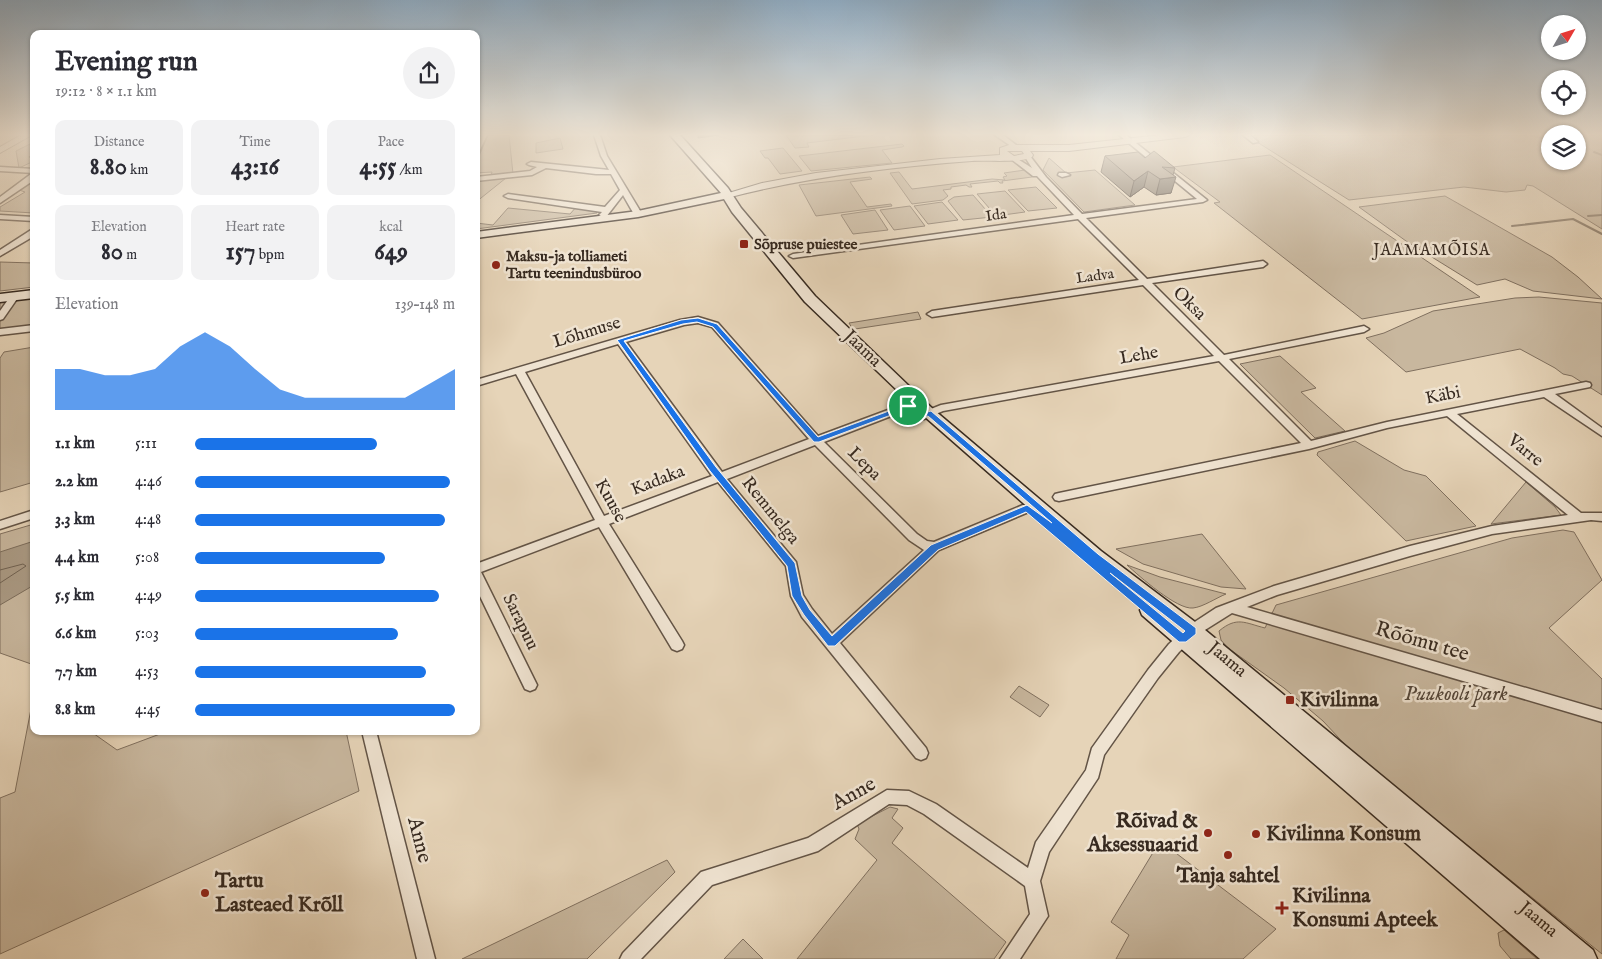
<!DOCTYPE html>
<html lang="en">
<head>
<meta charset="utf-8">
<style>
	:root { --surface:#fff; --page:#f2f2f3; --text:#2b2b33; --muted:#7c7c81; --accent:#1a73e8 }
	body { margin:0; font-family:"IM FELL English",serif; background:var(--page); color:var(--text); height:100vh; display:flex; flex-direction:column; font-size:19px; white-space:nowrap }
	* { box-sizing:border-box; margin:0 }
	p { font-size:16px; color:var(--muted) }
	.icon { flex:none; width:28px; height:28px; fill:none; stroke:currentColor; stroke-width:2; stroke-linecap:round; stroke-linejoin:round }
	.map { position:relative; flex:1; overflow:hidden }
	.sheet { position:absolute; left:30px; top:30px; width:450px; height:705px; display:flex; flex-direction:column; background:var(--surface); border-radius:10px; box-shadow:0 1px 4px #0004 }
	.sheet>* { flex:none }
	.needle { width:32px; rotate:51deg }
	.buttons { position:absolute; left:1541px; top:15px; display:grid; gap:10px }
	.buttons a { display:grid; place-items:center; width:45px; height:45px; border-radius:50%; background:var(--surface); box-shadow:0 1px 4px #0004; font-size:25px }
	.pin { position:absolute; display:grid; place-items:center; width:42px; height:42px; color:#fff; margin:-21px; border:2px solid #fff; border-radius:50%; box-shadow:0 1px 5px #0007 }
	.round { display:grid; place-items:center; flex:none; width:52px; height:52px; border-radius:26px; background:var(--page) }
	.overview { display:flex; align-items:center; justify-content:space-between; height:85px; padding:0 25px }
	h1 { font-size:28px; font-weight:800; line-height:38px }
	.metrics { display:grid; grid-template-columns:repeat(3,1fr); gap:8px; height:85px; padding:5px 25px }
	.metrics div { display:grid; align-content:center; border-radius:10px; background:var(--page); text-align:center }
	.metrics b { font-size:25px; font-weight:800 }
	.metrics small { font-size:14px; font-weight:400 }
	.metrics p { font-size:14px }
	.chart { height:140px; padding:10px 25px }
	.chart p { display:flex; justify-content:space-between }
	.chart svg { width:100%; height:90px; margin-top:5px; fill:var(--accent); opacity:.7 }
	ul { padding:0 25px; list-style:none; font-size:16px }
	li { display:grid; grid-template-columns:80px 60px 1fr; align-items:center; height:38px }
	li i { height:12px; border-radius:6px; background:var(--accent) }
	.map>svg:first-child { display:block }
	.green { fill:#c8b79e; stroke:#80705f }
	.water { fill:#aa9a84; stroke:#7c6d5c }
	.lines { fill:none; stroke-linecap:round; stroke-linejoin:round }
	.shore { stroke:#706252; stroke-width:1 }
	.stream { stroke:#7c6d5c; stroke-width:2 }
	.minor-casing { stroke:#635446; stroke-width:3 }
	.tertiary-casing { stroke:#635446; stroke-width:2 }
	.secondary-casing { stroke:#372a20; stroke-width:3 }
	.minor { fill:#efe3d1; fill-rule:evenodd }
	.tertiary { fill:#efe3d1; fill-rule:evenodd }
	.secondary { fill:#efe3d1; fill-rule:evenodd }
	.wall { fill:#7e705f; stroke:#372a20 }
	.shaded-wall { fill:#665b4e; stroke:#372a20 }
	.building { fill:#92826f; stroke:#372a20 }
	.route { fill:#1a73e8; stroke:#fff; fill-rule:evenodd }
	.poi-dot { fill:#8f2418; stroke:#efe3d1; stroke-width:2 }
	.labels { text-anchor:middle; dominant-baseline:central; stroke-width:5; stroke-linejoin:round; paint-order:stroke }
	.far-street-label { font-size:15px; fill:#372a20; stroke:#efe3d1 }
	.far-poi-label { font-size:15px; font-weight:bold; fill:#372a20; stroke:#efe3d1; text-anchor:start }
	.far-quarter-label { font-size:16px; letter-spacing:1px; fill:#372a20; stroke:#efe3d1 }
	.street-label { font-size:18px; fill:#372a20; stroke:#efe3d1 }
	.near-street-label { font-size:21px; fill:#372a20; stroke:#efe3d1 }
	.near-park-label { font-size:21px; font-style:italic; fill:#544639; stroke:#efe3d1 }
	.near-poi-label { font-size:21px; font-weight:bold; fill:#372a20; stroke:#efe3d1; text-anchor:start }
</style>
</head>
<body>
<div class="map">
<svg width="1602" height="959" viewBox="0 0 1602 959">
	<rect width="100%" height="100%" fill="#e6d4b8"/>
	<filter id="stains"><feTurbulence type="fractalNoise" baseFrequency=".004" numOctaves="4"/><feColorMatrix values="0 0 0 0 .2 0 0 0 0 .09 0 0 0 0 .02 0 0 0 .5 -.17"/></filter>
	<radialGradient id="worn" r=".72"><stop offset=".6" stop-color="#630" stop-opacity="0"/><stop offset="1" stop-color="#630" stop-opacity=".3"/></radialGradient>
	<g class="green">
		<polygon points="488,135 509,135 513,174 491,176 492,172 476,173 476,163"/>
		<polygon points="786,135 792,136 873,135 807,143 809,147 795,148"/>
		<polygon points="1254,135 1550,135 1550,161 1578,161 1578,135 1602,135 1602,229 1533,186 1527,185 1525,190 1506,192 1464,187 1349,200 1257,142 1259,141"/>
		<polygon points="560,138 563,149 536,153 536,143"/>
		<polygon points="34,142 34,154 29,157 34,158 34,161 19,168 16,151"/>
		<polygon points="902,144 904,146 902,147 882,150 892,163 811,171 799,156"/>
		<polygon points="783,148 802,171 780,174 768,158 765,158 760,151"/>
		<polygon points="1270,155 1480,297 1362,319 1214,203 1220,202 1173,167"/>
		<polygon points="1049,158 1066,173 1095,170 1135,205 1084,212 1043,170"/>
		<polygon points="1025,170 1032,177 1002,181 1003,183 1000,183 998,181 970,184 972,187 969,187 966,185 951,187 951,189 943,190 948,196 943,200 912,204 890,173 899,172 912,189 992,179 1005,180 1003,177 1007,176 1004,173"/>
		<polygon points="870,177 872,179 850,182 867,207 891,204 892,206 816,216 799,185"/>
		<polygon points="506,178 476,202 476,180"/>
		<polygon points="27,184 34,185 34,213 0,211 0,207 25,192 19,190"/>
		<polygon points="1036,187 1057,208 1028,211 1008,190"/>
		<polygon points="1005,191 1025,212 996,216 977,194"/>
		<polygon points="973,195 992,217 963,220 948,201 954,197"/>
		<polygon points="1445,196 1552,257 1578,277 1602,299 1533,291 1505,279 1477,285 1406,241 1359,207"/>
		<polygon points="942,202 958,220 928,224 914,206"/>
		<polygon points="577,206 595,209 597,213 476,229 476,223 493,225 508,208 570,214"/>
		<polygon points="910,206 925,226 894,230 880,210"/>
		<polygon points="875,210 888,230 853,234 841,215"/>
		<polygon points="0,262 34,263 34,287 0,291"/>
		<polygon points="34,297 34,326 0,330 0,302"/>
		<polygon points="1539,297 1602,303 1602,395 1572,376 1563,374 1555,368 1520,349 1406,372 1366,338 1384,333 1433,311 1515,298"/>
		<polygon points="918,312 921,319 855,329 852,328 849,323"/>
		<polygon points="34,347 34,482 0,492 0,358 4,352"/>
		<polygon points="1280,356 1316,388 1301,392 1345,431 1315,438 1240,364"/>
		<polygon points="1355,441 1404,470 1426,476 1476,526 1406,541 1317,455 1318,452"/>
		<polygon points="1526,482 1555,507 1561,515 1491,524"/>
		<polygon points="34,524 34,665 0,653 0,534"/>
		<path d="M1563,530L1574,532L1602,580L1549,628L1602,679V954L1353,753L1323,721L1284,688L1228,648L1221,640L1219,631C1237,616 1245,623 1265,628L1276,605L1512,538Z"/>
		<polygon points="1202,534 1246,589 1221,587 1143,564 1116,549"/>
		<path d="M1127,565L1160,577L1226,594C1216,598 1203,607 1193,608C1177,610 1139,576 1127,565Z"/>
		<polygon points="1019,686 1049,705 1040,717 1010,697"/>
		<polygon points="34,707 34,731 90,731 117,750 168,731 346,731 359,791 0,954 0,798 15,792 31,709"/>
		<polygon points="890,807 898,809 892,818 903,828 892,843 1006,942 994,959 797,959 877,860 855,839 859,829 857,824"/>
		<polygon points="1160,841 1276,929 1243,959 1116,959 1129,935 1111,922"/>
		<polygon points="667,860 675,872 587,959 462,959"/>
		<polygon points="1504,930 1537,959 1538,959 1511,959 1500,946 1498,933"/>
		<polygon points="743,939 763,959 724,959"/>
	</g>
	<polygon class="water" points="34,541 34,585 0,605 0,552"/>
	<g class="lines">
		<polyline class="shore" points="0,570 23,564 26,566 0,583"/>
		<g class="stream">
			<polyline points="1531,135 1550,140"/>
			<polyline points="1578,147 1585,149"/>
			<polyline points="1594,152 1602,155"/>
			<polyline points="1588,216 1602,215"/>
			<polyline points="1512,226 1573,219 1602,234"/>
		</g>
		<defs>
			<g id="minor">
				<polygon points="481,135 487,135 479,152 476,154 476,144"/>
				<polygon points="594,135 600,135 607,156 642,214 641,216 635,216 623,195 606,217 603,217 599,215 602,212 508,198 504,196 508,194 605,207 620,190 611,174 596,174 546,168 532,175 476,181 476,177 530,171 537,167 529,165 527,164 531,162 609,170 601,156"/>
				<polygon points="995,135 1003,135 1020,148 1015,149"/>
				<polygon points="1119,135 1126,135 1207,200 1203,202 1086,218 1147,279 1263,261 1267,264 1263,267 1152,283 1224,355 1364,326 1369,329 1364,332 1229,359 1311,441 1387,422 1586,382 1590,383 1591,385 1590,387 1555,394 1602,428 1602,436 1544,397 1457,414 1581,513 1602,513 1602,521 1591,520 1492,534 1410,556 1277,595 1247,607 1602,710 1602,722 1232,613 1197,635 1179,652 1158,678 1104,755 1098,778 1049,852 1040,881 1048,916 1020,959 1000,959 1030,914 1025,886 924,814 907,805 889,804 818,851 712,885 641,959 620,959 623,953 701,872 808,838 887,790 909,791 936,804 1028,868 1036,842 1086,770 1092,748 1148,670 1169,644 1187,627 1216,608 1274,586 1410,546 1492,526 1568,515 1447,416 1387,428 1309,449 1059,501 1055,500 1053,497 1055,494 1059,493 1301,443 1219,361 943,411 924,419 916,419 915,417 916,415 941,405 1214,356 1143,285 932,317 927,314 932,311 1139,280 1078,219 793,258 789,256 793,254 1074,215 1037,176 1033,176 1011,159 1010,158 1013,156 1032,168 1025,157 1030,156 1046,177 1082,214 1197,199"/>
				<polygon points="1243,135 1250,135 1258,142 1253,143"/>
				<polygon points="0,167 34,169 34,173 0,171"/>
				<polygon points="1059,173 1066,173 1070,175 1062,177 1058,175"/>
				<polygon points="31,174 34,174 34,180 0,203 0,197"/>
				<polygon points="0,215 34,217 34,221 0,219"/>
				<polygon points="31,230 34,230 34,236 0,256 0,250"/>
				<polygon points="15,293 19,296 3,319 0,320 0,311 12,294"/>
				<path d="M698,317L718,323L818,436L904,404H912L913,406L912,408L824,442L917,534L927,541L934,542L1023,505H1031L1033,508L1031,511L939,550L840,643L926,748L928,753L926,758L921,760L916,758L802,617L791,596L786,566L718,482L609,524L682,641L684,645L682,649L677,651L672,649L599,527L481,572L537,685L535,689L530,691L525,689L476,588V564L595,520L516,374L476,386V380L680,320ZM698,323L712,327L809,439L722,472L626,342L684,325ZM618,344L712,476L604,516L525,372ZM815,445L909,540L924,550L832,634L812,609L803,595L796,562L727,479Z"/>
				<polygon points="34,325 34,331 0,335 0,329"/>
				<polygon points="34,510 34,518 0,529 0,521"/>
				<polygon points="362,731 376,731 435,959 417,959"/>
			</g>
			<g id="tertiary">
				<polygon points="21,135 32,135 0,153 0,147"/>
				<path d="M1161,135H1189L1185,137L1069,151H1030L1033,155L1032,157C1022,163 987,160 972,161C890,167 807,177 727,198L722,195L762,183L816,173L940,159L1000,155V148L1009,145H1069ZM1007,151H1022L1024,154L1014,156Z"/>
			</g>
			<g id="secondary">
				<polygon points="670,135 680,135 728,188 741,208 815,296 934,410 1101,551 1199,625 1593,950 1597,959 1540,959 1142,615 1140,610 1144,604 1089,561 924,416 805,302 732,212 724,199 638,217 476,238 476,232 638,211 721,193"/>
				<polygon points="34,290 34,298 0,302 0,294"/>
			</g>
		</defs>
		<use href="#minor" class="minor-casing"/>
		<use href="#tertiary" class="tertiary-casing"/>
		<use href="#secondary" class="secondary-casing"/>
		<use href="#minor" class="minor"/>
		<use href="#tertiary" class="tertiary"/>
		<use href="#secondary" class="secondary"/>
	</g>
	<polygon class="wall" points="1105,156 1145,158 1175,168 1173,175 1171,193 1156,195 1144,187 1130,197 1101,172"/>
	<g class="shaded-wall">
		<polygon points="698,135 719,135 698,138"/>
		<polygon points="1148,171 1144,187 1130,197 1134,181"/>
		<polygon points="1176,177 1171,193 1156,195 1160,179"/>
	</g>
	<polygon class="building" points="1154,151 1175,168 1162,167 1176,177 1160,179 1148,171 1134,181 1105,156 1138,152 1145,158"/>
	<linearGradient id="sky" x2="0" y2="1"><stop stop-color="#8faac0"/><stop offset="0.5" stop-color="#f4ecdf"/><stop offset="1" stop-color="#f4ecdf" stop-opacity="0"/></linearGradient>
	<rect width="1602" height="269" fill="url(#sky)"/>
	<path class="route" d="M698,318L717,324L818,437L908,404L921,414L931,411L1098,554L1196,628V634L1186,642H1179L1026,512L938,550L835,646H828L804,615L792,596L787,566L710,471L617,340L681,320ZM697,322L713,327L814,442H819L907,409L917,419L928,416L1052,523L1027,505L931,545L832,636L810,610L802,596L795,563L716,467L624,341L683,324ZM1110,573L1185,631L1183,633Z"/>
	<g class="poi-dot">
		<rect x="739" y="239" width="10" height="10" rx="2.5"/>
		<circle cx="496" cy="265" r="5"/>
		<rect x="1285" y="695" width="10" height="10" rx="2.5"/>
		<circle cx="1208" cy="833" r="5"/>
		<circle cx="1256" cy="834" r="5"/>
		<circle cx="1228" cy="855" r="5"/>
		<circle cx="205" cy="893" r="5"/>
		<path d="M1279.5 900.5h5v5h5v5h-5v5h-5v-5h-5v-5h5z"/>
	</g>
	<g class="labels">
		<g class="far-street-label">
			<text transform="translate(996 215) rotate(-8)">Ida</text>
			<text transform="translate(1095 276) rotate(-8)">Ladva</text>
		</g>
		<g class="far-poi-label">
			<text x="754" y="244">Sõpruse puiestee</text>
			<text x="506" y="256">Maksu-ja tolliameti<tspan x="506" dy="17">Tartu teenindusbüroo</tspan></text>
		</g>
		<g class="far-quarter-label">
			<text x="1432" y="251">JAAMAMÕISA</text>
		</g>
		<g class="street-label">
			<text transform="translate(1189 304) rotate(45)">Oksa</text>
			<text transform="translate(587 333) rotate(-17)">Lõhmuse</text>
			<text transform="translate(862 349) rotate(44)">Jaama</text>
			<text transform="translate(1139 356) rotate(-10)">Lehe</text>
			<text transform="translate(1443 396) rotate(-11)">Käbi</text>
			<text transform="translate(1525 451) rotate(39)">Varre</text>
			<text transform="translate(864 464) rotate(45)">Lepa</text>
			<text transform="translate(658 481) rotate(-21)">Kadaka</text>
			<text transform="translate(610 501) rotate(61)">Kuuse</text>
			<text transform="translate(770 511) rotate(51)">Remmelga</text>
			<text transform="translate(520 622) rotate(64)">Sarapuu</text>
			<text transform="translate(1227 660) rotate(40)">Jaama</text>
			<text transform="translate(1538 920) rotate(40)">Jaama</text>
		</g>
		<g class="near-street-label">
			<text transform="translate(1422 642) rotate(16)">Rõõmu tee</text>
			<text transform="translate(854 794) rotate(-29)">Anne</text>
			<text transform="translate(419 840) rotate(76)">Anne</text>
		</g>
		<g class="near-park-label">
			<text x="1456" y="694">Puukooli park</text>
		</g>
		<g class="near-poi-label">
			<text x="1300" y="700">Kivilinna</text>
			<text x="1198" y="821" text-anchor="end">Rõivad &amp;<tspan x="1198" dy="24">Aksessuaarid</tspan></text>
			<text x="1266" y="834">Kivilinna Konsum</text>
			<text x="1228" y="876" text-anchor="middle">Tanja sahtel</text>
			<text x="215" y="881">Tartu<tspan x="215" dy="24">Lasteaed Krõll</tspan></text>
			<text x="1292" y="896">Kivilinna<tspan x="1292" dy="24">Konsumi Apteek</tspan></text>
		</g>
	</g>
	<rect width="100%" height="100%" filter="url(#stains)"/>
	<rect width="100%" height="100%" fill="url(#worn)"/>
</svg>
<div class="buttons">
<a><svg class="needle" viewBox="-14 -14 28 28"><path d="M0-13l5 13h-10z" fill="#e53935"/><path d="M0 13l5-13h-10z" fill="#7c7c81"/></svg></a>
<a><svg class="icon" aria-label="locate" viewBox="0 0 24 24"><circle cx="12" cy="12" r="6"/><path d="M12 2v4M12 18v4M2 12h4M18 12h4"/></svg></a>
<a><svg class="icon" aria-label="layers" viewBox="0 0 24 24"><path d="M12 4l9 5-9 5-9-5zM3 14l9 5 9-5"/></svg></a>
</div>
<div class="pin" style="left:908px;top:406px;background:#1e9e55"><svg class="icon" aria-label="arrive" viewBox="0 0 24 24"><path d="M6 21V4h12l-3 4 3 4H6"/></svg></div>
<section class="sheet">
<div class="overview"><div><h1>Evening run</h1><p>19:12 · 8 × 1.1 km</p></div><a class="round"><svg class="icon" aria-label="share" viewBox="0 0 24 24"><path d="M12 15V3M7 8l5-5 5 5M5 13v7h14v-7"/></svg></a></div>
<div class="metrics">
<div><p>Distance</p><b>8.80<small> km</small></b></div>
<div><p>Time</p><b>43:16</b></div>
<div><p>Pace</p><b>4:55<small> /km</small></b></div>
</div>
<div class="metrics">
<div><p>Elevation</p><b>80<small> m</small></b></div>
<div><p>Heart rate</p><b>157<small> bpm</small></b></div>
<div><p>kcal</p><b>649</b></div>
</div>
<div class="chart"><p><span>Elevation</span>139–148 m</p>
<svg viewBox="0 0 160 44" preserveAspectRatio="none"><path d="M0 44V24L10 24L20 27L30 27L40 24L50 13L60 6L70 13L80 24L90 34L100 38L110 38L120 38L130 38L140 38L150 31L160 24V44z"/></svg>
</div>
<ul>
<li><b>1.1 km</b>5:11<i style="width:70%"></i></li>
<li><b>2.2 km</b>4:46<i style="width:98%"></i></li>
<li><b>3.3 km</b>4:48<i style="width:96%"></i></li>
<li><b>4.4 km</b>5:08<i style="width:73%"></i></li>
<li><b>5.5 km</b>4:49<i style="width:94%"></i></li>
<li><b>6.6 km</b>5:03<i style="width:78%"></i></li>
<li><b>7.7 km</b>4:53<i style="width:89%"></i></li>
<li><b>8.8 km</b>4:45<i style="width:100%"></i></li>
</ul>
</section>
</div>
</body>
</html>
